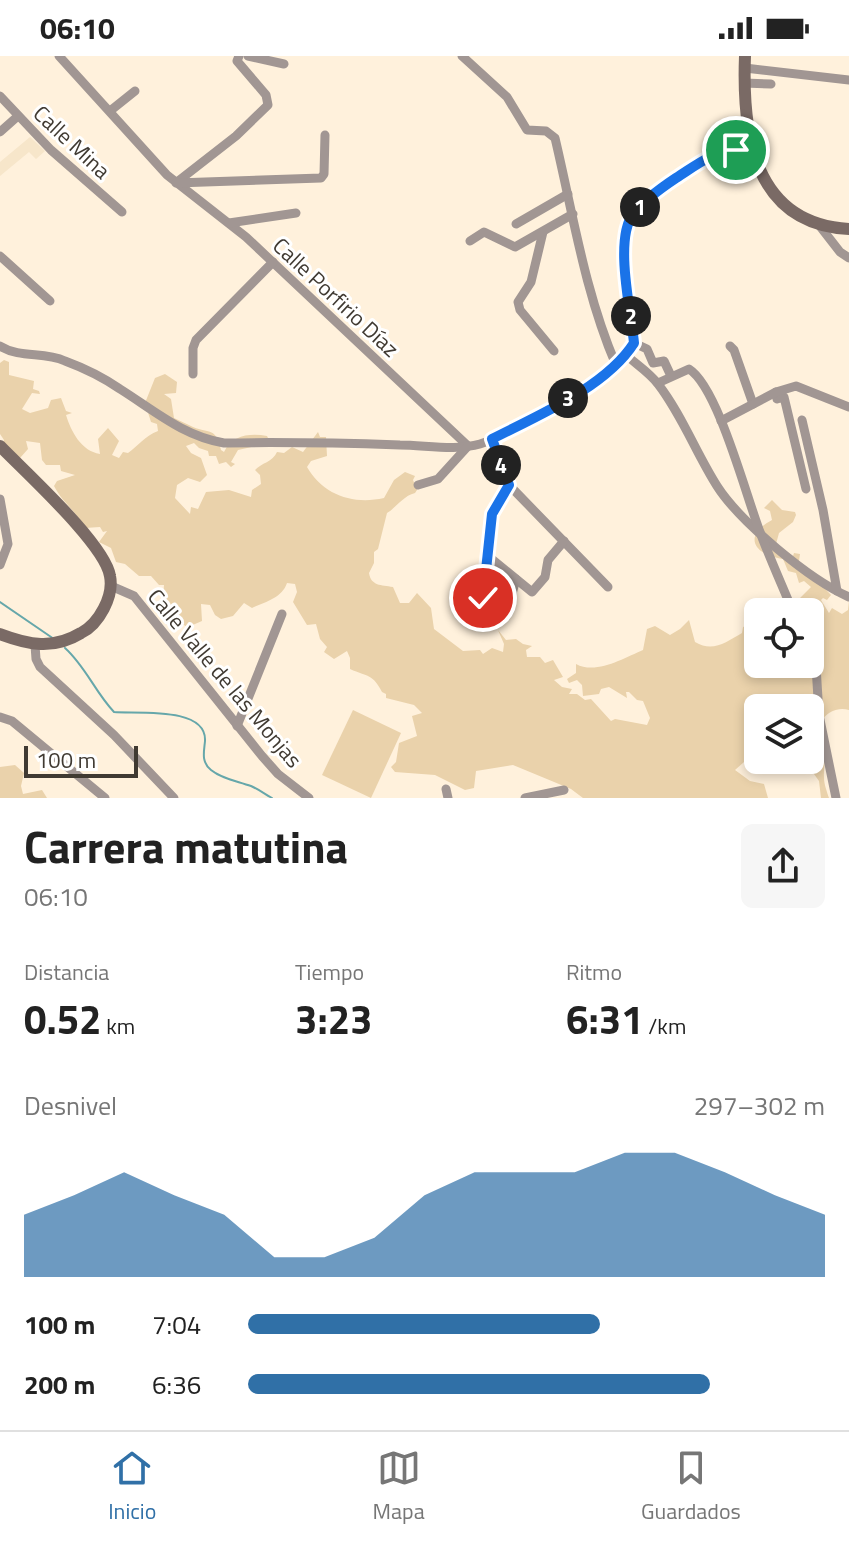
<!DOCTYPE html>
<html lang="es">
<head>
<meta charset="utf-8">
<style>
	:root { --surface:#fff; --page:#f6f6f6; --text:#222; --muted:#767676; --line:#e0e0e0; --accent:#3070a7 }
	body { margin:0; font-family:"Titillium Web",sans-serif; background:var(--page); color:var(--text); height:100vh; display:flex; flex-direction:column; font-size:30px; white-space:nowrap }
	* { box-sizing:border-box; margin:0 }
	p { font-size:26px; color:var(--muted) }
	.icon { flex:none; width:44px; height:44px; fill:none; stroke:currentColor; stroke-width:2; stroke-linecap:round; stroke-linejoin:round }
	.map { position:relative; height:742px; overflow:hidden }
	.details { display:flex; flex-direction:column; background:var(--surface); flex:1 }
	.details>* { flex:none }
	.tools { position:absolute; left:744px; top:542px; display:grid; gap:16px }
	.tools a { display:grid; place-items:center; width:80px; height:80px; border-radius:12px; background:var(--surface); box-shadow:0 4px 12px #0003; font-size:40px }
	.scale { position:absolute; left:24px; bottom:20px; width:114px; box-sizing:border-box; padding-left:8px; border:4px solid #403a32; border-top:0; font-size:22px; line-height:28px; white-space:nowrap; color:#403a32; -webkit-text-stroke:6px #fff; paint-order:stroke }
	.pin { position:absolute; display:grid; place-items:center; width:68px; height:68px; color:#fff; margin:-34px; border:4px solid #fff; border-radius:50%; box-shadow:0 2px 8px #0007 }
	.km { position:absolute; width:40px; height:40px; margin:-20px; border-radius:50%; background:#222; color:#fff; font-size:22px; line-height:40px; text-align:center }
	.round { display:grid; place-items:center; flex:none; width:84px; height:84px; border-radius:12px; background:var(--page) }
	.overview { display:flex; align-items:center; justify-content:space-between; height:136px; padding:0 24px }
	h1 { font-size:44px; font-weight:700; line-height:60px }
	.figures { display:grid; grid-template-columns:repeat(3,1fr); gap:12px; height:136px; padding:8px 24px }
	.figures div { display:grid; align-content:center }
	.figures b { font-size:40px; font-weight:700 }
	.figures small { font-size:22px; font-weight:400 }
	.figures p { font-size:22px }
	.chart { height:224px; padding:16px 24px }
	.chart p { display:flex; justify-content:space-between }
	.chart svg { width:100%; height:144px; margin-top:8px; fill:var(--accent); opacity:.7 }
	ul { padding:0 24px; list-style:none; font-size:26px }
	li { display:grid; grid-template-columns:128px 96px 1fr; align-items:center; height:60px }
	li i { height:20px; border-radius:10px; background:var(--accent) }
	.status { display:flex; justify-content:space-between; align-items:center; height:56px; padding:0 40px; background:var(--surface); direction:ltr }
	.status svg { height:22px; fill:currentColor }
	.tab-bar { display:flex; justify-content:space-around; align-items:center; height:112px; border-top:2px solid var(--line); background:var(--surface); font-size:22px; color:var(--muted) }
	.tab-bar a { display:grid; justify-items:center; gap:4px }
	.tab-bar .active { color:var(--accent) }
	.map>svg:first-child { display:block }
	.built { fill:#f7e6ca }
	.green { fill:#ead2ab }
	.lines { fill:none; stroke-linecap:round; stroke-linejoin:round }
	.stream { stroke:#66a7aa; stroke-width:2 }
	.street { stroke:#a19693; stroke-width:9 }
	.secondary { stroke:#7a6a65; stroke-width:12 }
	.route-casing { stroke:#fff; stroke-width:16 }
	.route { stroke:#1a73e8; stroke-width:10 }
	.labels { text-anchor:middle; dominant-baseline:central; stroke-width:6; stroke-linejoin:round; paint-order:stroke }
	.street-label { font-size:22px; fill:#403a32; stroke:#fff }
</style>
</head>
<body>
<div class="status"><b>06:10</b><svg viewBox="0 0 49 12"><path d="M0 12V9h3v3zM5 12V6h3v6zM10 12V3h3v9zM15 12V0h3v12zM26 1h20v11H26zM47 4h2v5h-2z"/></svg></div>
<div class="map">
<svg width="849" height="742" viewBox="0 0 849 742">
	<rect width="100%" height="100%" fill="#fff1dc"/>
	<polygon class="built" points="30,81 45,95 36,103 29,96 0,120 0,106"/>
	<g class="green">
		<path d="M4,304L9,306V319L34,325L33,333L39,335L40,338L32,337L22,353L30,357L48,352L51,344L61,342L66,355L72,357L66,359C71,375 81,395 100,398L98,383L108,372L119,385L112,399L119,402L123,396L128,397C138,390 145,380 158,375L157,368L151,366L145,347L155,322L165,318L177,326L176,337L164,338L171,343L174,362C180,365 187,368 193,371C210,378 216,371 221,394L224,396C232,379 250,377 267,380L269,384L260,389L238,394L231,406L235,408L231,411L226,406L219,408L216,400H209L208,395L199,392L194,387L186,390L191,397L201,402L207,419L200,426L188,422L177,429L175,442L190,458L191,451L198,453L206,436L229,434L251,441L252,434L261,428L260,419L255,414C261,407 273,406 277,396L284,397L292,391L303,396L318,376L320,381H326L327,400L311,405L307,411C323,439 353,449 384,442L394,424L405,416L415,420L413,424L417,434L415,437C403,440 397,451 387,457L378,493L374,496V507L369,517C371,530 381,529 393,531L400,547H409L417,537L431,552L434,573L463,595L480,594L483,598L492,592L503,596L504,588L498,574L506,584L516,583L523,588L532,590L526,594L527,601H540L545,607L553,604L563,621L554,624L562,631L572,633L569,638H577L585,644L591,643L611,665L615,663L647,669L650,662L643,645L637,644L629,636H626L627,642L609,631L601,633L599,638L583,640L582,629L577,624L569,627L567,623L576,617V608C596,619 624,602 643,594L647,573L655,570L670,579L680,573L689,564L695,586C713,597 726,586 742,577L743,571L758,565V608H810V556H778L783,550L800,542L811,531L804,525L799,527L796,517L788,515L783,503C754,499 742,480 772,464L770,455L764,452L772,444L782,454L795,456L796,459L793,466L779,477L776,488L793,500L794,497L800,498L799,505L831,539L827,544L823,542L821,544L829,557L832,552L842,558L848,554L849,545V654C830,649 817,665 817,683C830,695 823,707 824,722C824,728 827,736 829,742H821L819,725L804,704H810V652H758V704H783L767,712L766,716L754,707L744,706L735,714L750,725L764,728L768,742H583L571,733L513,709L476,715L474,732L465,734L435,719L395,716L391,711L396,706L399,687L417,680L412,660L422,657L414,649L386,642V638L382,636C373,618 368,621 350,613V602L347,595L334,603L324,596L327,591L320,583L316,568L307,569L293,546L297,536L295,528L287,527C282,542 265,546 252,552L244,547L233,560L221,563L215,559L210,549L201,548L202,565L188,571C171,564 162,547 164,529H159L151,520H139L125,508L116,506L111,492L99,486L107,475L103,476L100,471L85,472C77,456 62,446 54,430L57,425L75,419L61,415L60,409H46L42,404L40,387L26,385L28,393L20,402L2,388L4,384L0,378V307Z"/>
		<polygon points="353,654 401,677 371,742 322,719"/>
		<polygon points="15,709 24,717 21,730 23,738 42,734 47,742 0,742 0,711"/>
	</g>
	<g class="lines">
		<g class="stream">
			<polyline points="0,546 54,583"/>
			<path d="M65,592C86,611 95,636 114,656C136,658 207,650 205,685C204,696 201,706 211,714C222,723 237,725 251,730C258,733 265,738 272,742"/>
		</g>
		<g class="street">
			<polyline points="59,0 167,119 246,181 468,390"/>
			<polyline points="248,0 284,8"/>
			<path d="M462,0L507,41L527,74L546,75L555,82C573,158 585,237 616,309"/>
			<polyline points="745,12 849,24"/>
			<polyline points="744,27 771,28"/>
			<polyline points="0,40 51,94 122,156"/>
			<polyline points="110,55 135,35"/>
			<polyline points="0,76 18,60"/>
			<polyline points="177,126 236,80 268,49 266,39 237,5 239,0"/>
			<polyline points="176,127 321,122 324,118 325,79"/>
			<polyline points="229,167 296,157"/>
			<polyline points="516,168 568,138"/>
			<polyline points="819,169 840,196 849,202"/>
			<polyline points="543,176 531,226 518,246 520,254 554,295"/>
			<polyline points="470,185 484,176 515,191 573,158"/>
			<polyline points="0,200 50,245"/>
			<polyline points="634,287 647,293 653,307 664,305 671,320"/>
			<path d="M0,290C21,303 43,295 65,305C84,312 104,322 120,333C155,355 183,380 224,387C283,386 341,387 400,389C425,389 456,395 480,388C511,379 604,325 625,300C651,269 606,196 633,158C645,142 664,130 680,120C707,102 718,91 752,97"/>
			<polyline points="730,290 734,294 753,348"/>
			<path d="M626,299C636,308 650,317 658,328C682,359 696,397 717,430C740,466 810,524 849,541"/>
			<polyline points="193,318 193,292 196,284 273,206"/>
			<path d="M658,327L689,313C718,331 746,440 760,476C770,503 782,529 793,556"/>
			<polyline points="776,336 777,343 784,341 806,433"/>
			<polyline points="802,364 823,454 837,535"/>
			<polyline points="721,365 776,336 796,330 849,351"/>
			<polyline points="492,383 509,429 608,531"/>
			<polyline points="418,429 438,423 468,390"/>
			<polyline points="0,443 8,488 0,509"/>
			<polyline points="488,500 532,536 545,521 548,504 564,485"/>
			<polyline points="111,530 134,540 262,700 278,718 309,742"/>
			<polyline points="483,542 492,458 509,429"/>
			<polyline points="507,556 516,523"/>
			<polyline points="35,589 36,603 40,611 114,679 174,742"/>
			<polyline points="810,596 816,610 819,659 836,742"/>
			<polyline points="0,661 12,665 105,742"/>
			<polyline points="237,670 282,558"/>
			<polyline points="446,733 448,742"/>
			<polyline points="525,742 564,734"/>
		</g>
		<g class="secondary">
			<path d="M745,0C742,77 753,168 849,173"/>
			<path d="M0,390C25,416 105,488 110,520C114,540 99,568 81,577C53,594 29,589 0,578"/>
		</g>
	</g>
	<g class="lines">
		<defs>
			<path id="route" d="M483,542L492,458L509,429L492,383C537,360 606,331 634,287C631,255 614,184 633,158C644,144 661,132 676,122C698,108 710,97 736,94"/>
		</defs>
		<use href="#route" class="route-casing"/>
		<use href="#route" class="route"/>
	</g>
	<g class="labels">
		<g class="street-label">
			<text transform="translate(72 86) rotate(43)">Calle Mina</text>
			<text transform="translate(336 241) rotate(43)">Calle Porfirio Díaz</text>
			<text transform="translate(225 622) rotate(50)">Calle Valle de las Monjas</text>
		</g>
	</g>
</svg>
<div class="tools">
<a><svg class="icon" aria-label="locate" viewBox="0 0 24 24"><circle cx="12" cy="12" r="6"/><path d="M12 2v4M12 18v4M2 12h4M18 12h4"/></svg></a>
<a><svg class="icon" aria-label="layers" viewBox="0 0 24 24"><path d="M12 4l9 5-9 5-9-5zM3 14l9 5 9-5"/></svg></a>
</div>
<div class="scale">100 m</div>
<div class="pin" style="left:736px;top:94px;background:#1e9e55"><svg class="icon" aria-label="arrive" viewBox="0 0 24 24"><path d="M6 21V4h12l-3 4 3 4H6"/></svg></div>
<div class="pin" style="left:483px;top:542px;background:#d93025"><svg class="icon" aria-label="check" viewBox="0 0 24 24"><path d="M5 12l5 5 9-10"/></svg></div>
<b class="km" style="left:640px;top:151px">1</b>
<b class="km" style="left:631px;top:260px">2</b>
<b class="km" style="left:568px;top:342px">3</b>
<b class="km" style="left:501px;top:409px">4</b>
</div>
<section class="details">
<div class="overview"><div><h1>Carrera matutina</h1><p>06:10</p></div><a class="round"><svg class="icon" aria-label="share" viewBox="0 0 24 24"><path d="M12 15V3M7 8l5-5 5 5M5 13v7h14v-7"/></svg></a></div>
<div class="figures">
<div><p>Distancia</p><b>0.52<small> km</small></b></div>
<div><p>Tiempo</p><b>3:23</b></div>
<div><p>Ritmo</p><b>6:31<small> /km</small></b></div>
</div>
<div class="chart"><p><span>Desnivel</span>297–302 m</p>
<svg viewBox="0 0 160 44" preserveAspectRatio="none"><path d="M0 44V25L10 19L20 12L30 19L40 25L50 38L60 38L70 32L80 19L90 12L100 12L110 12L120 6L130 6L140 12L150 19L160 25V44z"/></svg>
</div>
<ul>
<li><b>100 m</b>7:04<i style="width:61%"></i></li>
<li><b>200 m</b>6:36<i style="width:80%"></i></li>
</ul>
</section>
<nav class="tab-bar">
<a class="active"><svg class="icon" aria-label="home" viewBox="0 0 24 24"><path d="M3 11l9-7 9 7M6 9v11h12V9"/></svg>Inicio</a>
<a><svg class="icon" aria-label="map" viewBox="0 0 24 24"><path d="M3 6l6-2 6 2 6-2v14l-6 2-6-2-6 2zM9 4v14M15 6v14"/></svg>Mapa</a>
<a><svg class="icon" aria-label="saved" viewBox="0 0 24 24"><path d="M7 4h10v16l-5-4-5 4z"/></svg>Guardados</a>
</nav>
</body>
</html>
